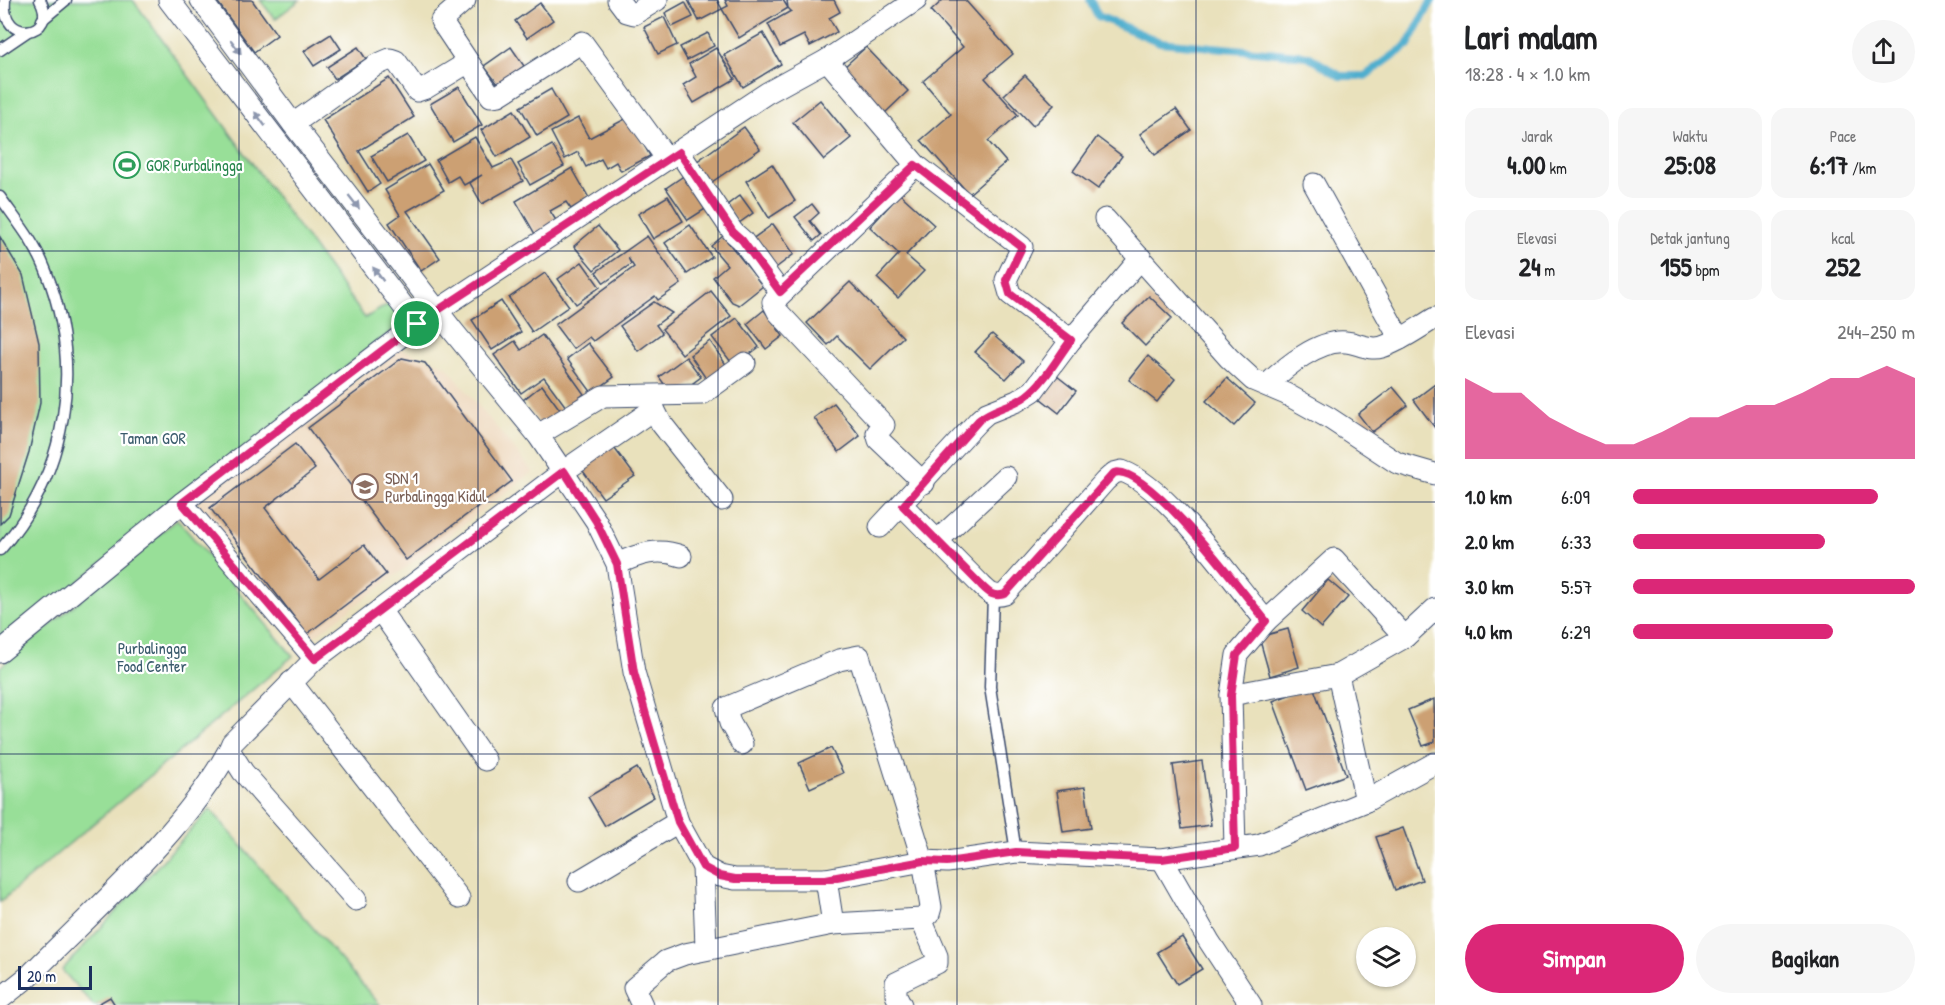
<!DOCTYPE html>
<html lang="id">
<head>
<meta charset="utf-8">
<style>
	:root { --surface:#fff; --page:#f6f6f6; --text:#202124; --muted:#757577; --accent:#db2777 }
	body { margin:0; font-family:"Patrick Hand",sans-serif; background:var(--page); color:var(--text); height:100vh; display:flex; flex-direction:column; font-size:22px; white-space:nowrap }
	* { box-sizing:border-box; margin:0 }
	p { font-size:20px; color:var(--muted) }
	.icon { flex:none; width:33px; height:33px; fill:none; stroke:currentColor; stroke-width:2; stroke-linecap:round; stroke-linejoin:round }
	.map { position:relative; flex:1; overflow:hidden }
	.drawer { display:flex; flex-direction:column; background:var(--surface); width:510px }
	.drawer>* { flex:none }
	.controls { position:absolute; left:1356px; top:927px; display:grid; gap:12px }
	.controls a { display:grid; place-items:center; width:60px; height:60px; border-radius:50%; background:var(--surface); box-shadow:0 2px 4px #0004; font-size:30px }
	.scale { position:absolute; left:18px; bottom:15px; width:74px; box-sizing:border-box; padding-left:6px; border:3px solid #1b2f5e; border-top:0; font-size:16px; line-height:21px; white-space:nowrap; color:#1b2f5e; -webkit-text-stroke:4px #fff; paint-order:stroke }
	.pin { position:absolute; display:grid; place-items:center; width:51px; height:51px; color:#fff; margin:-26px; border:3px solid #fff; border-radius:50%; box-shadow:0 2px 6px #0007 }
	.round { display:grid; place-items:center; flex:none; width:63px; height:63px; border-radius:32px; background:var(--page) }
	.summary { display:flex; align-items:center; justify-content:space-between; height:102px; padding:0 30px }
	h1 { font-size:33px; font-weight:700; line-height:45px }
	.metrics { display:grid; grid-template-columns:repeat(3,1fr); gap:9px; height:102px; padding:6px 30px }
	.metrics div { display:grid; align-content:center; border-radius:15px; background:var(--page); text-align:center }
	.metrics b { font-size:26px; font-weight:700 }
	.metrics small { font-size:16px; font-weight:400 }
	.metrics p { font-size:16px }
	.chart { height:168px; padding:12px 30px }
	.chart p { display:flex; justify-content:space-between }
	.chart svg { width:100%; height:108px; margin-top:6px; fill:var(--accent); opacity:.7 }
	.primary-button { display:flex; gap:12px; margin-top:auto; padding:12px 30px }
	.primary-button a { flex:1; height:69px; border-radius:36px; background:var(--accent); color:#fff; font-size:24px; font-weight:700; line-height:69px; text-align:center }
	.primary-button a+a { background:var(--page); color:var(--text) }
	ul { padding:0 30px; list-style:none; font-size:20px }
	li { display:grid; grid-template-columns:96px 72px 1fr; align-items:center; height:45px }
	li i { height:15px; border-radius:8px; background:var(--accent) }
	main { display:flex; flex:1; min-height:0 }
	.map>svg:first-child { display:block }
	.built { fill:#edd7bb }
	.green { fill:#98df98; stroke:#5a877b; stroke-width:1.5 }
	.lines { fill:none; stroke-linecap:round; stroke-linejoin:round }
	.stream { stroke:#4faece; stroke-width:8 }
	.building { fill:#cca073 }
	.lane-casing { stroke:#3a4a6c; stroke-width:13 }
	.street-casing { stroke:#3a4a6c; stroke-width:23 }
	.lane { stroke:#fff; stroke-width:10 }
	.street { stroke:#fff; stroke-width:21 }
	.oneway { fill:#8d97ae }
	.route-casing { stroke:#fff; stroke-width:12 }
	.route { stroke:#db2777; stroke-width:8 }
	.grid { fill:none; stroke:#1b2f5e; stroke-width:1.5; stroke-opacity:0.55 }
	.labels { text-anchor:middle; dominant-baseline:central; stroke-width:4.5; stroke-linejoin:round; paint-order:stroke }
	.leisure-label { font-size:16px; fill:#27864d; stroke:#fff; text-anchor:start }
	.park-label { font-size:16px; fill:#3a5b6c; stroke:#fff }
	.education-label { font-size:16px; fill:#785e54; stroke:#fff; text-anchor:start }
</style>
</head>
<body>
<main>
<div class="map">
<svg width="1435" height="1005" viewBox="0 0 1435 1005">
	<rect width="100%" height="100%" fill="#fff"/>
	<filter id="ink" filterUnits="userSpaceOnUse"><feTurbulence type="fractalNoise" baseFrequency=".0167" numOctaves="2"/><feDisplacementMap in="SourceGraphic" scale="12" xChannelSelector="R" yChannelSelector="G"/><feConvolveMatrix kernelMatrix="1 2 1 2 8 2 1 2 1" color-interpolation-filters="sRGB"/></filter>
	<filter id="wash" filterUnits="userSpaceOnUse"><feTurbulence type="fractalNoise" baseFrequency=".008" numOctaves="4" result="noise"/><feDisplacementMap in="SourceGraphic" scale="24" xChannelSelector="R" yChannelSelector="G"/><feGaussianBlur stdDeviation="1.35" result="paint"/><feColorMatrix in="noise" values="0 0 0 0 0 0 0 0 0 0 0 0 0 0 0 0 0 1.4 0 .05"/><feComposite in="paint" operator="in"/></filter>
	<g filter="url(#wash)">
		<rect width="100%" height="100%" fill="#e9e1bc"/>
		<polygon class="built" points="397,348 446,366 533,472 304,644 197,503"/>
		<g class="green">
			<polygon points="0,0 133,0 365,318 394,301 410,316 0,645"/>
			<polygon points="260,0 300,0 275,19"/>
			<polygon points="177,519 293,656 0,902 0,667"/>
			<polygon points="210,809 380,1005 93,1005 62,970"/>
		</g>
		<g class="lines">
			<polyline class="stream" points="1090,0 1098,16 1160,42 1308,56 1340,76 1365,76 1408,45 1432,0"/>
		</g>
		<g id="blocks">
			<g class="building">
				<polygon points="216,0 252,0 277,35 254,52"/>
				<polygon points="688,0 717,0 722,9 699,21"/>
				<polygon points="725,0 783,0 788,8 787,0 834,0 840,12 829,18 837,32 810,46 804,35 780,47 768,24 791,11 788,8 739,38 722,9 728,6"/>
				<polygon points="943,0 965,0 1013,54 985,78 1018,115 988,141 1006,162 969,194 921,140 951,114 923,81 963,47 931,11"/>
				<polygon points="685,2 693,17 672,27 665,13"/>
				<polygon points="540,3 553,20 527,38 515,21"/>
				<polygon points="664,17 677,45 658,54 644,27"/>
				<polygon points="708,33 714,46 687,60 680,47"/>
				<polygon points="763,33 781,64 743,87 724,55"/>
				<polygon points="331,34 341,49 314,66 304,51"/>
				<polygon points="358,47 366,59 335,79 327,67"/>
				<polygon points="511,47 524,66 498,84 484,66"/>
				<polygon points="866,47 908,91 885,113 843,68"/>
				<polygon points="716,48 735,79 694,103 683,85 696,77 689,64"/>
				<polygon points="1025,75 1054,105 1033,126 1004,95"/>
				<polygon points="389,78 414,117 359,151 380,184 368,192 323,120"/>
				<polygon points="459,87 482,125 453,142 430,104"/>
				<polygon points="551,89 567,118 537,136 520,107"/>
				<polygon points="820,100 851,138 824,160 793,122"/>
				<polygon points="1176,109 1191,130 1155,155 1140,134"/>
				<polygon points="514,110 530,137 497,157 481,130"/>
				<polygon points="629,117 650,156 621,171 616,162 606,168 601,159 586,167 578,152 565,159 551,132 578,118 589,138"/>
				<polygon points="744,127 760,149 706,186 692,165"/>
				<polygon points="408,135 424,161 387,182 371,156"/>
				<polygon points="475,137 493,168 511,160 523,181 482,204 470,183 482,175 464,185 458,176 448,182 436,160"/>
				<polygon points="1097,137 1122,156 1098,189 1073,171"/>
				<polygon points="552,145 564,166 530,185 518,164"/>
				<polygon points="428,164 444,190 407,211 440,258 421,271 389,223 400,215 385,190"/>
				<polygon points="772,164 795,201 769,218 746,181"/>
				<polygon points="572,168 589,198 571,209 566,202 550,211 557,222 535,234 516,201"/>
				<polygon points="688,173 710,206 688,220 666,188"/>
				<polygon points="900,194 934,225 906,255 924,271 898,298 877,278 899,254 870,227"/>
				<polygon points="740,195 753,213 739,223 726,206"/>
				<polygon points="668,196 683,221 653,239 638,214"/>
				<polygon points="812,204 819,213 810,221 821,235 814,241 795,217"/>
				<polygon points="773,224 794,254 773,270 751,240"/>
				<polygon points="690,225 712,257 687,274 665,243"/>
				<polygon points="598,226 618,250 594,270 574,246"/>
				<polygon points="647,236 681,284 658,300 655,296 593,341 589,337 573,349 555,325 634,267 628,258 631,264 604,283 596,272"/>
				<polygon points="723,236 763,286 739,305 732,302 713,277 727,265 711,246"/>
				<polygon points="0,237 23,275 39,343 40,403 29,452 9,515 0,524"/>
				<polygon points="582,262 600,287 576,304 558,279"/>
				<polygon points="545,273 569,306 532,332 509,298"/>
				<polygon points="850,282 903,337 870,369 837,336 828,345 807,323"/>
				<polygon points="711,291 731,316 682,354 662,329"/>
				<polygon points="1149,296 1172,318 1145,346 1122,323"/>
				<polygon points="501,301 521,332 492,350 472,320"/>
				<polygon points="654,302 672,313 656,325 662,333 638,351 620,326"/>
				<polygon points="764,310 783,336 766,349 747,324"/>
				<polygon points="737,318 759,347 734,366 712,337"/>
				<polygon points="992,334 1023,361 1006,379 975,352"/>
				<polygon points="542,335 584,394 566,407 544,377 521,393 494,355 515,341 521,350"/>
				<polygon points="710,341 729,369 709,383 690,355"/>
				<polygon points="588,343 614,377 592,393 567,359"/>
				<polygon points="1148,356 1175,379 1157,402 1129,380"/>
				<polygon points="686,357 701,377 682,391 670,392 659,377"/>
				<polygon points="402,358 425,363 512,481 406,560 308,428"/>
				<polygon points="1057,376 1076,391 1059,413 1040,398"/>
				<polygon points="1227,378 1255,403 1234,426 1206,401"/>
				<polygon points="1435,384 1435,428 1414,400"/>
				<polygon points="542,385 561,411 541,425 523,400"/>
				<polygon points="1393,387 1408,405 1372,432 1358,414"/>
				<polygon points="834,403 860,436 839,452 814,418"/>
				<polygon points="295,444 315,469 265,508 319,579 364,545 386,574 307,634 210,508"/>
				<polygon points="612,445 635,476 603,498 580,467"/>
				<polygon points="1328,580 1348,597 1321,628 1302,611"/>
				<polygon points="1288,629 1299,667 1270,676 1259,637"/>
				<polygon points="1313,686 1346,775 1306,790 1273,701"/>
				<polygon points="1434,699 1435,742 1423,746 1408,710"/>
				<polygon points="831,748 843,773 810,788 799,763"/>
				<polygon points="1202,761 1211,825 1182,829 1173,765"/>
				<polygon points="637,768 654,797 605,826 588,797"/>
				<polygon points="1085,787 1091,828 1063,832 1057,791"/>
				<polygon points="1403,828 1422,880 1395,890 1376,837"/>
				<polygon points="1182,937 1202,969 1177,984 1157,952"/>
				<polygon points="110,997 115,1005 96,1005"/>
			</g>
		</g>
	</g>
	<g filter="url(#ink)">
		<use href="#blocks" fill-opacity="0" stroke="#3a4a6c" stroke-width="1.5"/>
		<g class="lines">
			<defs>
				<g id="lane">
					<path d="M5,0C0,46 60,36 40,0"/>
					<polyline points="42,20 66,0"/>
					<polyline points="0,50 28,31"/>
					<path d="M0,197C16,220 36,244 46,271C84,367 68,473 0,550"/>
					<polyline points="993,596 990,687 1016,852"/>
				</g>
				<g id="street">
					<polyline points="169,0 417,324 429,327"/>
					<polyline points="201,0 293,124 453,331 538,435 596,521 617,564 634,672 678,822 703,867 720,876 735,879 826,879 923,861 947,862 1016,852 1162,859 1259,845 1366,801 1435,763"/>
					<polyline points="465,0 441,21 491,96 499,95 582,42 667,159"/>
					<polyline points="618,0 627,12 634,14 657,0"/>
					<polyline points="827,60 916,165 1022,247 1006,280 1010,294 1071,340"/>
					<polyline points="293,124 376,65 390,59 396,61 417,91 426,88 467,63"/>
					<polyline points="679,152 733,232 742,240 780,292"/>
					<polyline points="916,165 773,302 778,312 884,425 877,433 879,440 924,483"/>
					<polyline points="1314,184 1400,339"/>
					<polyline points="1105,219 1229,358 1253,380 1286,394 1329,418 1397,463 1435,474"/>
					<path d="M1267,385C1285,367 1319,339 1346,342C1358,343 1369,351 1382,347C1401,341 1418,328 1435,318"/>
					<polyline points="649,399 661,423 722,500"/>
					<polyline points="538,435 603,396 702,394 745,363"/>
					<polyline points="182,503 315,659 564,471 654,409"/>
					<path d="M903,506L980,584C988,592 993,598 1005,594L1105,481L1114,473L1122,471C1168,487 1233,582 1266,621L1334,559L1405,637L1435,609"/>
					<polyline points="880,527 979,420 987,413 1017,401 1033,391 1071,340 1141,258"/>
					<polyline points="938,540 1006,477"/>
					<path d="M617,564C639,554 658,547 681,556"/>
					<polyline points="380,610 485,760"/>
					<polyline points="0,652 182,503 417,324 767,93 827,60 916,0"/>
					<polyline points="315,659 232,743 229,750 243,772 356,900"/>
					<polyline points="291,682 459,898"/>
					<polyline points="1231,695 1237,655 1266,621"/>
					<polyline points="1366,801 1338,675 1405,637"/>
					<polyline points="1235,848 1231,695 1338,675"/>
					<polyline points="1162,859 1209,941 1251,1005"/>
					<polyline points="703,867 706,948"/>
					<polyline points="826,879 833,924"/>
					<polyline points="579,881 678,822"/>
					<path d="M0,999L29,976C95,909 185,831 229,750"/>
					<polyline points="642,1005 634,988 666,961 685,954 833,924 921,919 929,914 931,907 923,861 859,656 839,660 726,708 730,723 742,744"/>
					<polyline points="901,1005 896,995 896,983 937,963 937,956 921,919"/>
				</g>
			</defs>
			<use href="#lane" class="lane-casing"/>
			<use href="#street" class="street-casing"/>
			<use href="#lane" class="lane"/>
			<use href="#street" class="street"/>
		</g>
		<defs><path id="oneway-solid" d="M-6-.8H1V-3.2L6.5 0L1 3.2V.8H-6Z" transform="scale(1.5)"/></defs>
		<g class="oneway">
			<use href="#oneway-solid" transform="translate(236 47) rotate(54)"/>
			<use href="#oneway-solid" transform="translate(260 119) rotate(-127)"/>
			<use href="#oneway-solid" transform="translate(354 202) rotate(52)"/>
			<use href="#oneway-solid" transform="translate(378 274) rotate(-127)"/>
		</g>
	</g>
	<g class="lines" filter="url(#ink)">
		<defs>
			<path id="route" d="M679,152L733,232L742,240L780,292L915,165L1022,247L1006,280L1010,294L1071,340C1058,357 1044,383 1026,396C1011,407 993,408 979,420L903,506L980,584C988,592 993,598 1005,594L1114,473C1145,461 1245,595 1266,621L1237,655L1231,695L1235,848L1162,859L1016,852L947,862L923,861L826,879H735L720,876L703,867L678,822L646,715L634,672L617,564L596,521L564,471L315,659L182,503L417,324Z"/>
		</defs>
		<use href="#route" class="route-casing"/>
		<use href="#route" class="route"/>
	</g>
	<path class="grid" d="M239,0V1005M478,0V1005M718,0V1005M957,0V1005M1196,0V1005M0,251H1435M0,502H1435M0,754H1435"/>
	<defs>
		<symbol id="stadium-ring" viewBox="-11 -11 22 22"><circle r="9.5" fill="#fff" stroke="#2e9e5b" stroke-width="1.5"/><path d="M0-5a6.5 5 0 1 0 0 10a6.5 5 0 1 0 0-10ZM-3.5-1.8h7v3.6h-7Z" fill="#2e9e5b"/></symbol>
		<symbol id="school-ring" viewBox="-11 -11 22 22"><circle r="9.5" fill="#fff" stroke="#8d6e63" stroke-width="1.5"/><path d="M0-5L7-2L0 1L-7-2ZM-4 1L0 2.5L4 1V4Q0 6-4 4Z" fill="#8d6e63"/></symbol>
	</defs>
	<g fill-rule="evenodd">
		<use href="#stadium-ring" x="112" y="150" width="30" height="30"/>
		<use href="#school-ring" x="350" y="472" width="30" height="30"/>
	</g>
	<g class="labels">
		<g class="leisure-label">
			<text x="146" y="165">GOR Purbalingga</text>
		</g>
		<g class="park-label">
			<text x="153" y="438">Taman GOR</text>
			<text x="152" y="648">Purbalingga<tspan x="152" dy="18">Food Center</tspan></text>
		</g>
		<g class="education-label">
			<text x="385" y="478">SDN 1<tspan x="385" dy="18">Purbalingga Kidul</tspan></text>
		</g>
	</g>
</svg>
<div class="controls">
<a><svg class="icon" aria-label="layers" viewBox="0 0 24 24"><path d="M12 4l9 5-9 5-9-5zM3 14l9 5 9-5"/></svg></a>
</div>
<div class="scale">20 m</div>
<div class="pin" style="left:417px;top:324px;background:#1e9e55"><svg class="icon" aria-label="arrive" viewBox="0 0 24 24"><path d="M6 21V4h12l-3 4 3 4H6"/></svg></div>
</div>
<section class="drawer">
<div class="summary"><div><h1>Lari malam</h1><p>18:28 · 4 × 1.0 km</p></div><a class="round"><svg class="icon" aria-label="share" viewBox="0 0 24 24"><path d="M12 15V3M7 8l5-5 5 5M5 13v7h14v-7"/></svg></a></div>
<div class="metrics">
<div><p>Jarak</p><b>4.00<small> km</small></b></div>
<div><p>Waktu</p><b>25:08</b></div>
<div><p>Pace</p><b>6:17<small> /km</small></b></div>
</div>
<div class="metrics">
<div><p>Elevasi</p><b>24<small> m</small></b></div>
<div><p>Detak jantung</p><b>155<small> bpm</small></b></div>
<div><p>kcal</p><b>252</b></div>
</div>
<div class="chart"><p><span>Elevasi</span>244–250 m</p>
<svg viewBox="0 0 160 44" preserveAspectRatio="none"><path d="M0 44V11L10 17L20 17L30 27L40 33L50 38L60 38L70 33L80 27L90 27L100 22L110 22L120 17L130 11L140 11L150 6L160 11V44z"/></svg>
</div>
<ul>
<li><b>1.0 km</b>6:09<i style="width:87%"></i></li>
<li><b>2.0 km</b>6:33<i style="width:68%"></i></li>
<li><b>3.0 km</b>5:57<i style="width:100%"></i></li>
<li><b>4.0 km</b>6:29<i style="width:71%"></i></li>
</ul>
<div class="primary-button"><a>Simpan</a><a>Bagikan</a></div>
</section>
</main>
</body>
</html>
